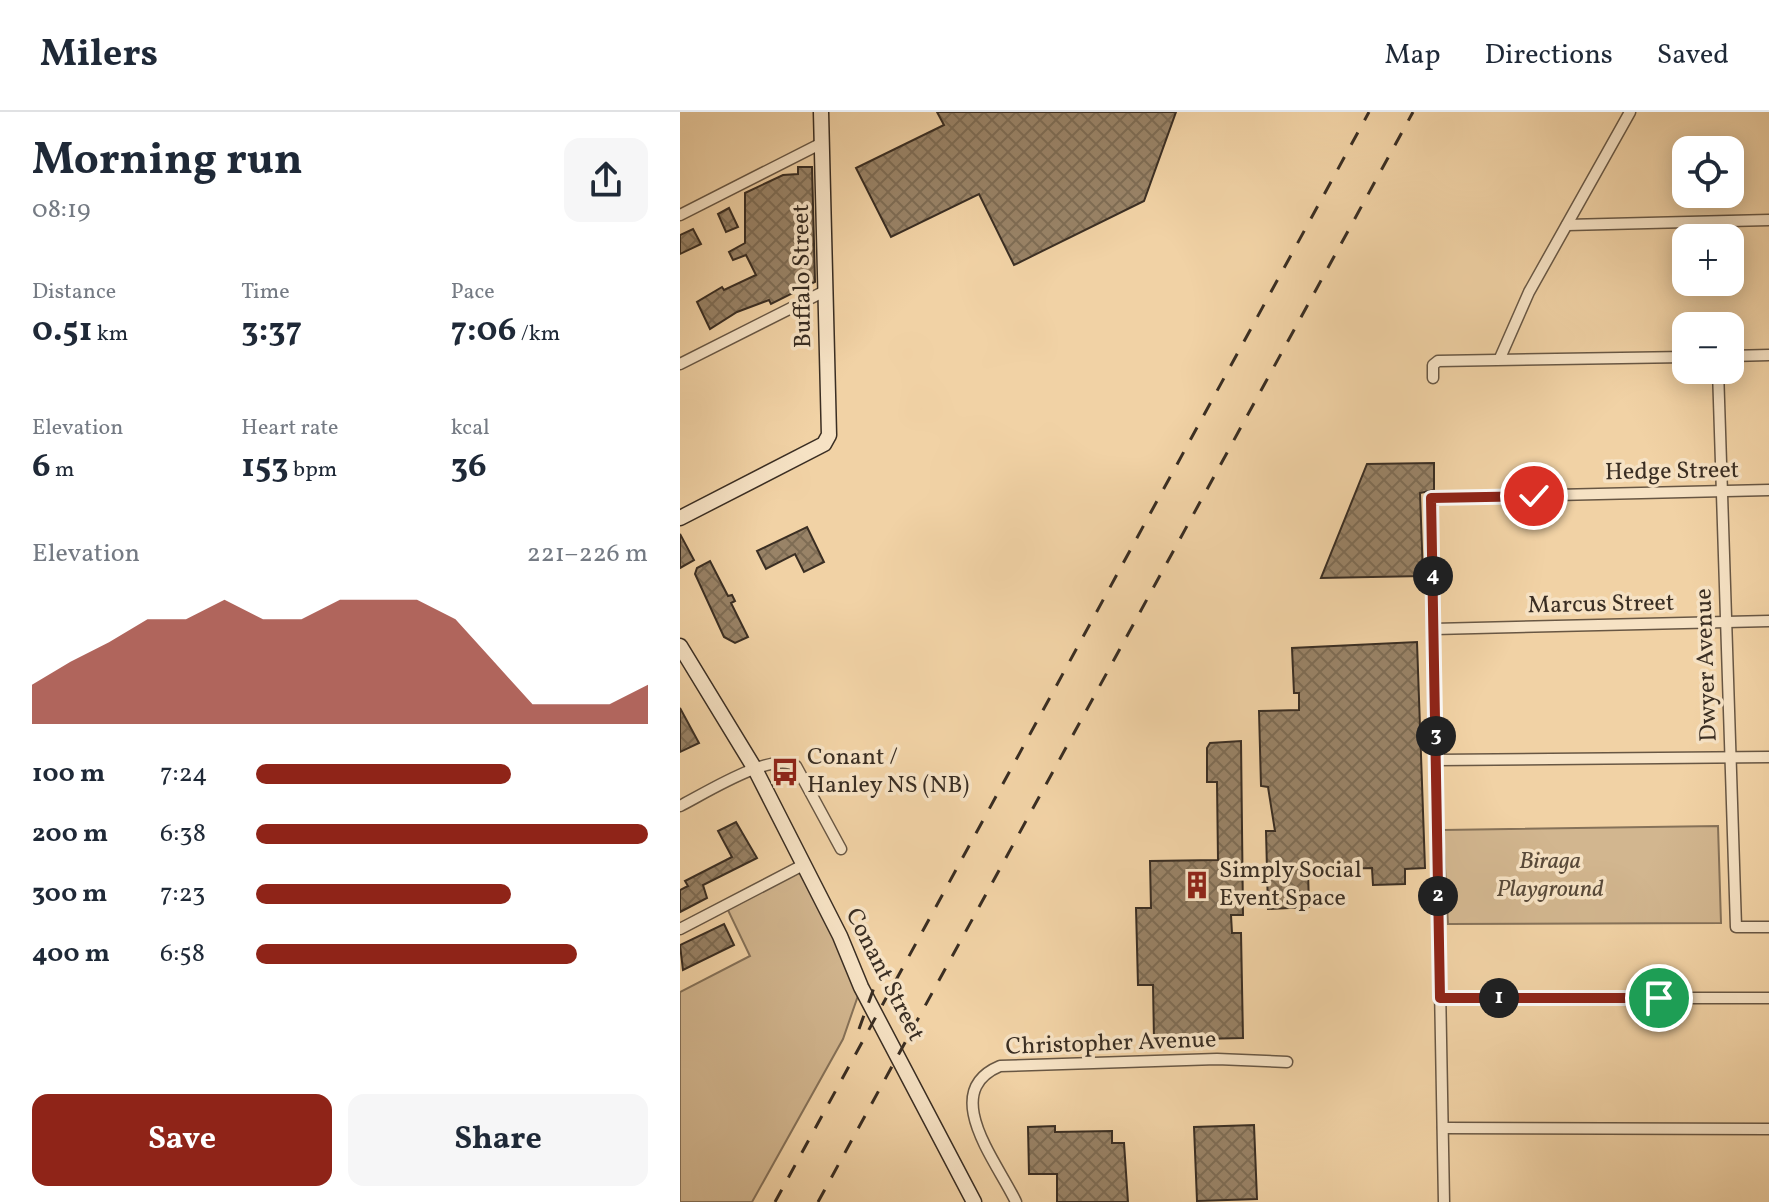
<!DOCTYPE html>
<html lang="en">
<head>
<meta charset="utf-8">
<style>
	:root { --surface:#fff; --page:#f6f6f7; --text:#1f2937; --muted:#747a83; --line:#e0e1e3; --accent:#8f2418 }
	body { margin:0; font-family:Vollkorn,serif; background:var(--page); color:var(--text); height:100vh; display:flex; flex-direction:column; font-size:30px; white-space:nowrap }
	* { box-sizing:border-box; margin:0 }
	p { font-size:26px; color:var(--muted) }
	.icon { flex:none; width:44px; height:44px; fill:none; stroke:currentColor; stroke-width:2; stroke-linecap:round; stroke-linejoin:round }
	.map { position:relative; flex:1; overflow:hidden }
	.drawer { display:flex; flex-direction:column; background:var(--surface); width:680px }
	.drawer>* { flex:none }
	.buttons { position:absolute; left:992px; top:24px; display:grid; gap:16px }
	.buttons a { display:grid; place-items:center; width:72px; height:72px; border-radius:16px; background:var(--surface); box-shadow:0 4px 20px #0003; font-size:40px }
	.pin { position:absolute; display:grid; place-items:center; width:68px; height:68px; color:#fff; margin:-34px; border:4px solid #fff; border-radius:50%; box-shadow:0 2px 8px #0007 }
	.km { position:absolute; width:40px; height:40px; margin:-20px; border-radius:50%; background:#222; color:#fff; font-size:22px; line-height:40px; text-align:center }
	.round { display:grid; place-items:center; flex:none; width:84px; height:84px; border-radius:16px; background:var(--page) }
	.overview { display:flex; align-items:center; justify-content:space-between; height:136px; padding:0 32px }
	h1 { font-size:44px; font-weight:700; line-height:60px }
	.figures { display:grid; grid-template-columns:repeat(3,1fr); gap:12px; height:136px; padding:8px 32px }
	.figures div { display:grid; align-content:center }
	.figures b { font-size:34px; font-weight:700 }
	.figures small { font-size:22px; font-weight:400 }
	.figures p { font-size:22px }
	.chart { height:224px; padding:16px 32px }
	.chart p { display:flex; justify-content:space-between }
	.chart svg { width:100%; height:144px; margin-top:8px; fill:var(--accent); opacity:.7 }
	.button { display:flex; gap:16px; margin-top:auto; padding:16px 32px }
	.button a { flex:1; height:92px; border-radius:16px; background:var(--accent); color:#fff; font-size:32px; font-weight:700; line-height:92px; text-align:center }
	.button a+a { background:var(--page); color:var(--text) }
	ul { padding:0 32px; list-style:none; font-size:26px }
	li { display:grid; grid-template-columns:128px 96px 1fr; align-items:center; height:60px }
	li i { height:20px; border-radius:10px; background:var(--accent) }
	header { display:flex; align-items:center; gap:48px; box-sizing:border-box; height:112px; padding:0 40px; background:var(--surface); border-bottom:2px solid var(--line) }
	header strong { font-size:38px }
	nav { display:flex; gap:44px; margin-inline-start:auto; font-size:28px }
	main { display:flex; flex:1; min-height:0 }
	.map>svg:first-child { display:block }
	.green { fill:#d2b68f; stroke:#867259; stroke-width:2 }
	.building { fill:url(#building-cross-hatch); stroke:#3a2e23; stroke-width:2 }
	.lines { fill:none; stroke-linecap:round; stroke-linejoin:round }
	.street-casing { stroke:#685744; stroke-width:13 }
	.secondary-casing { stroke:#3a2e23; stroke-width:17 }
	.street { stroke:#f6e2c4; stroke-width:10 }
	.secondary { stroke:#f6e2c4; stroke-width:14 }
	.rail { stroke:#3a2e23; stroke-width:3; stroke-dasharray:14 14; stroke-linecap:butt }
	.route-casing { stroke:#fff; stroke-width:16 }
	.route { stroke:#8f2418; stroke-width:10 }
	.labels { text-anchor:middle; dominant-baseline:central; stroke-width:7; stroke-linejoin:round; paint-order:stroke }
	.street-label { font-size:24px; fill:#3a2e23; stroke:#f6e2c4 }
	.poi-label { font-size:24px; fill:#3a2e23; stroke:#f6e2c4; text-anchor:start }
	.park-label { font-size:24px; font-style:italic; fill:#584939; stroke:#f6e2c4 }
</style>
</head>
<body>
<header>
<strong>Milers</strong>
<nav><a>Map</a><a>Directions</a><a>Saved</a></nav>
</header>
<main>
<section class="drawer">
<div class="overview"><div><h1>Morning run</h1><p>08:19</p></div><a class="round"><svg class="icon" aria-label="share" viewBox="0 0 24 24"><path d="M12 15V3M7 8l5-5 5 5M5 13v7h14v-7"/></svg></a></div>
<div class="figures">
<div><p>Distance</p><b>0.51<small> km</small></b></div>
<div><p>Time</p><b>3:37</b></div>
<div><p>Pace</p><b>7:06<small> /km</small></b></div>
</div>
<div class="figures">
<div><p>Elevation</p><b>6<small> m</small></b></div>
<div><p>Heart rate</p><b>153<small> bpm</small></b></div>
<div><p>kcal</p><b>36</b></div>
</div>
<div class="chart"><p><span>Elevation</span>221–226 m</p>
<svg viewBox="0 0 160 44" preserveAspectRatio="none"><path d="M0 44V32L10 25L20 19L30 12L40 12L50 6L60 12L70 12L80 6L90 6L100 6L110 12L120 25L130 38L140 38L150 38L160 32V44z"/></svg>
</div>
<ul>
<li><b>100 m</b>7:24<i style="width:65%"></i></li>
<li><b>200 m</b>6:38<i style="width:100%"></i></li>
<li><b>300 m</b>7:23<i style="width:65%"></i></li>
<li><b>400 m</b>6:58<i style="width:82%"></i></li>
</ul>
<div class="button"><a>Save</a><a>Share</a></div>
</section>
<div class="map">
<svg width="1089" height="1090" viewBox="0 0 1089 1090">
	<defs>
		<pattern id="building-cross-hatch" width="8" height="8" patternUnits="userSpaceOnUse" patternTransform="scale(2)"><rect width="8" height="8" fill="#998367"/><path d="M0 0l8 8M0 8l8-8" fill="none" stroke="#7e6c54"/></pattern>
	</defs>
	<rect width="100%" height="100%" fill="#f1d2a5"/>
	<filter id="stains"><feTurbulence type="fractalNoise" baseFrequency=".0025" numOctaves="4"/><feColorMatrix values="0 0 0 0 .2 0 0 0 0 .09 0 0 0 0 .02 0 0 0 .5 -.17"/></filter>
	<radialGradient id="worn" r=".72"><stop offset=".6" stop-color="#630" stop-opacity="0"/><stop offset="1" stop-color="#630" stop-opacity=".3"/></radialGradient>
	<g class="green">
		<polygon points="1038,714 1041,811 768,812 763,718"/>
		<polygon points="123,753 181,875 163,927 72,1090 0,1090 0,880 70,844 46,794"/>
	</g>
	<g class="building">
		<polygon points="257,0 496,0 464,89 334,153 299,82 211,125 176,56 264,13"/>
		<polygon points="118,55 132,55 135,170 91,192 89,188 57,200 30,217 17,190 42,175 44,178 76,163 66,143 53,148 49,140 65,131 65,81 103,63 118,62"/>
		<polygon points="49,96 58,115 46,120 38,102"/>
		<polygon points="13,117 21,132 0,142 0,123"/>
		<polygon points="754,351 754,378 740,381 743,464 641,466 687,352"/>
		<polygon points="127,415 144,450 124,460 115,442 86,457 77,439"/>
		<polygon points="0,422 14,448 0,456"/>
		<polygon points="30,449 48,484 52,483 55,489 51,491 68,525 55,531 44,525 15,462 17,456"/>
		<polygon points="737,530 745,756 725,757 725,772 693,773 692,756 628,758 629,795 588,797 586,719 595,719 588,675 581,674 579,599 619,598 619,581 614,581 612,536"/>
		<polygon points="0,596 19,631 0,640"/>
		<polygon points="561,629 563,803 551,803 552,821 561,821 563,926 474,928 473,873 458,873 456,796 471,796 470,749 538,748 537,670 527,670 527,636 530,631"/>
		<polygon points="56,710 77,746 23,773 27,786 0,800 0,778 8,774 5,769 52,745 38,719"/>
		<polygon points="44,812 54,833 3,858 0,833"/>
		<polygon points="574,1013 577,1087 517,1089 514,1015"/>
		<polygon points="375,1014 375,1020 432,1019 432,1031 444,1031 448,1090 377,1090 377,1062 349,1062 348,1015"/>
	</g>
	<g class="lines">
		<defs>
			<g id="street">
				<polyline points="0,103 142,31"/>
				<polyline points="887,113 1089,108"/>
				<polyline points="1050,244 1089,243"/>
				<polyline points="820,246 849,180 950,0"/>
				<polyline points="0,252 145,179"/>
				<polyline points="1038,258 1056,815 1089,815"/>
				<polyline points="753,266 753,253 758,249 1006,245"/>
				<polyline points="754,517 1089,509"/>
				<polyline points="756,648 1089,645"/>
				<path d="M0,694C24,682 93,638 116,654L161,737"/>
				<polyline points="0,817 123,753"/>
				<polyline points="760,886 1089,886"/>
				<polyline points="763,1016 1089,1017"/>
				<path d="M336,1090C318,1051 258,980 320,954L537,947L607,950"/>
				<polyline points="764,1090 751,386 1089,378"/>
			</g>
			<g id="secondary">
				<polyline points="0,406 144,332 149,323 141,0"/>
				<polyline points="0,534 75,657 160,824 181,875 294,1090"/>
			</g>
		</defs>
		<use href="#street" class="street-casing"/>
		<use href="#secondary" class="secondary-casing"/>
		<use href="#street" class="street"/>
		<use href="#secondary" class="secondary"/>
		<g class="rail">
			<polyline points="179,917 204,848"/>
			<polyline points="95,1090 689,0"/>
			<polyline points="138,1090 733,0"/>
		</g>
	</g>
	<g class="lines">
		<defs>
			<polyline id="route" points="854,384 751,386 760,886 979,886"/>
		</defs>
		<use href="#route" class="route-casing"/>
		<use href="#route" class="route"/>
	</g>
	<defs>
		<symbol id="bus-bare" viewBox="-9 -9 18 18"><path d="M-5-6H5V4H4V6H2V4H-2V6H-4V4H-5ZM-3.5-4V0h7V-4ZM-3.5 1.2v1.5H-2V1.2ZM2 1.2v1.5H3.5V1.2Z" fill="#8f2418" stroke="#f6e2c4" stroke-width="2.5" paint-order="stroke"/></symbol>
		<symbol id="building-bare" viewBox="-9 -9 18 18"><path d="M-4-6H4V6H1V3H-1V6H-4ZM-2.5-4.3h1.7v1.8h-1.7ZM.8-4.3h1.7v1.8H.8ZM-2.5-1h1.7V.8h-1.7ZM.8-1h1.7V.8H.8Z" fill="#8f2418" stroke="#f6e2c4" stroke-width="2.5" paint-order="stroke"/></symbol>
	</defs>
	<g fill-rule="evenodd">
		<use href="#bus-bare" x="85" y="640" width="40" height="40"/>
		<use href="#building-bare" x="497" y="753" width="40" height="40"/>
	</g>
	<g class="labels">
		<g class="street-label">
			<text transform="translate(123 164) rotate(-91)">Buffalo Street</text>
			<text transform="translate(992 360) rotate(-1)">Hedge Street</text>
			<text transform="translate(921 493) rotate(-1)">Marcus Street</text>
			<text transform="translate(1027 553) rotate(-92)">Dwyer Avenue</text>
			<text transform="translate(204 863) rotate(63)">Conant Street</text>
			<text transform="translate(431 932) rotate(-2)">Christopher Avenue</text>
		</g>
		<g class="poi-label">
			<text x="127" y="646">Conant /<tspan x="127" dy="28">Hanley NS (NB)</tspan></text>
			<text x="539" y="759">Simply Social<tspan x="539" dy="28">Event Space</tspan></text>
		</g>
		<g class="park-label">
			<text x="870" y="750">Biraga<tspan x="870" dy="28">Playground</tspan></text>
		</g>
	</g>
	<rect width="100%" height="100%" filter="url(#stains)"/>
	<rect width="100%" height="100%" fill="url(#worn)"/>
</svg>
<div class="buttons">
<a><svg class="icon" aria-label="locate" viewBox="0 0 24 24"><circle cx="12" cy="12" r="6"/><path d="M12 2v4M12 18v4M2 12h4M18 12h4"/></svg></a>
<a>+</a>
<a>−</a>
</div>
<div class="pin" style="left:979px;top:886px;background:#1e9e55"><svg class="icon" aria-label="arrive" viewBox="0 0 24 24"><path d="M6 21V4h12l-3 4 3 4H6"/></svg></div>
<div class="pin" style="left:854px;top:384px;background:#d93025"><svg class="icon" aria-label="check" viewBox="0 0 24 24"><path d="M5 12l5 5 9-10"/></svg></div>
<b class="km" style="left:819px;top:886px">1</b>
<b class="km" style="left:758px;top:784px">2</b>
<b class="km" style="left:756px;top:624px">3</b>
<b class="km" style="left:753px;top:464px">4</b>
</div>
</main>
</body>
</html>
